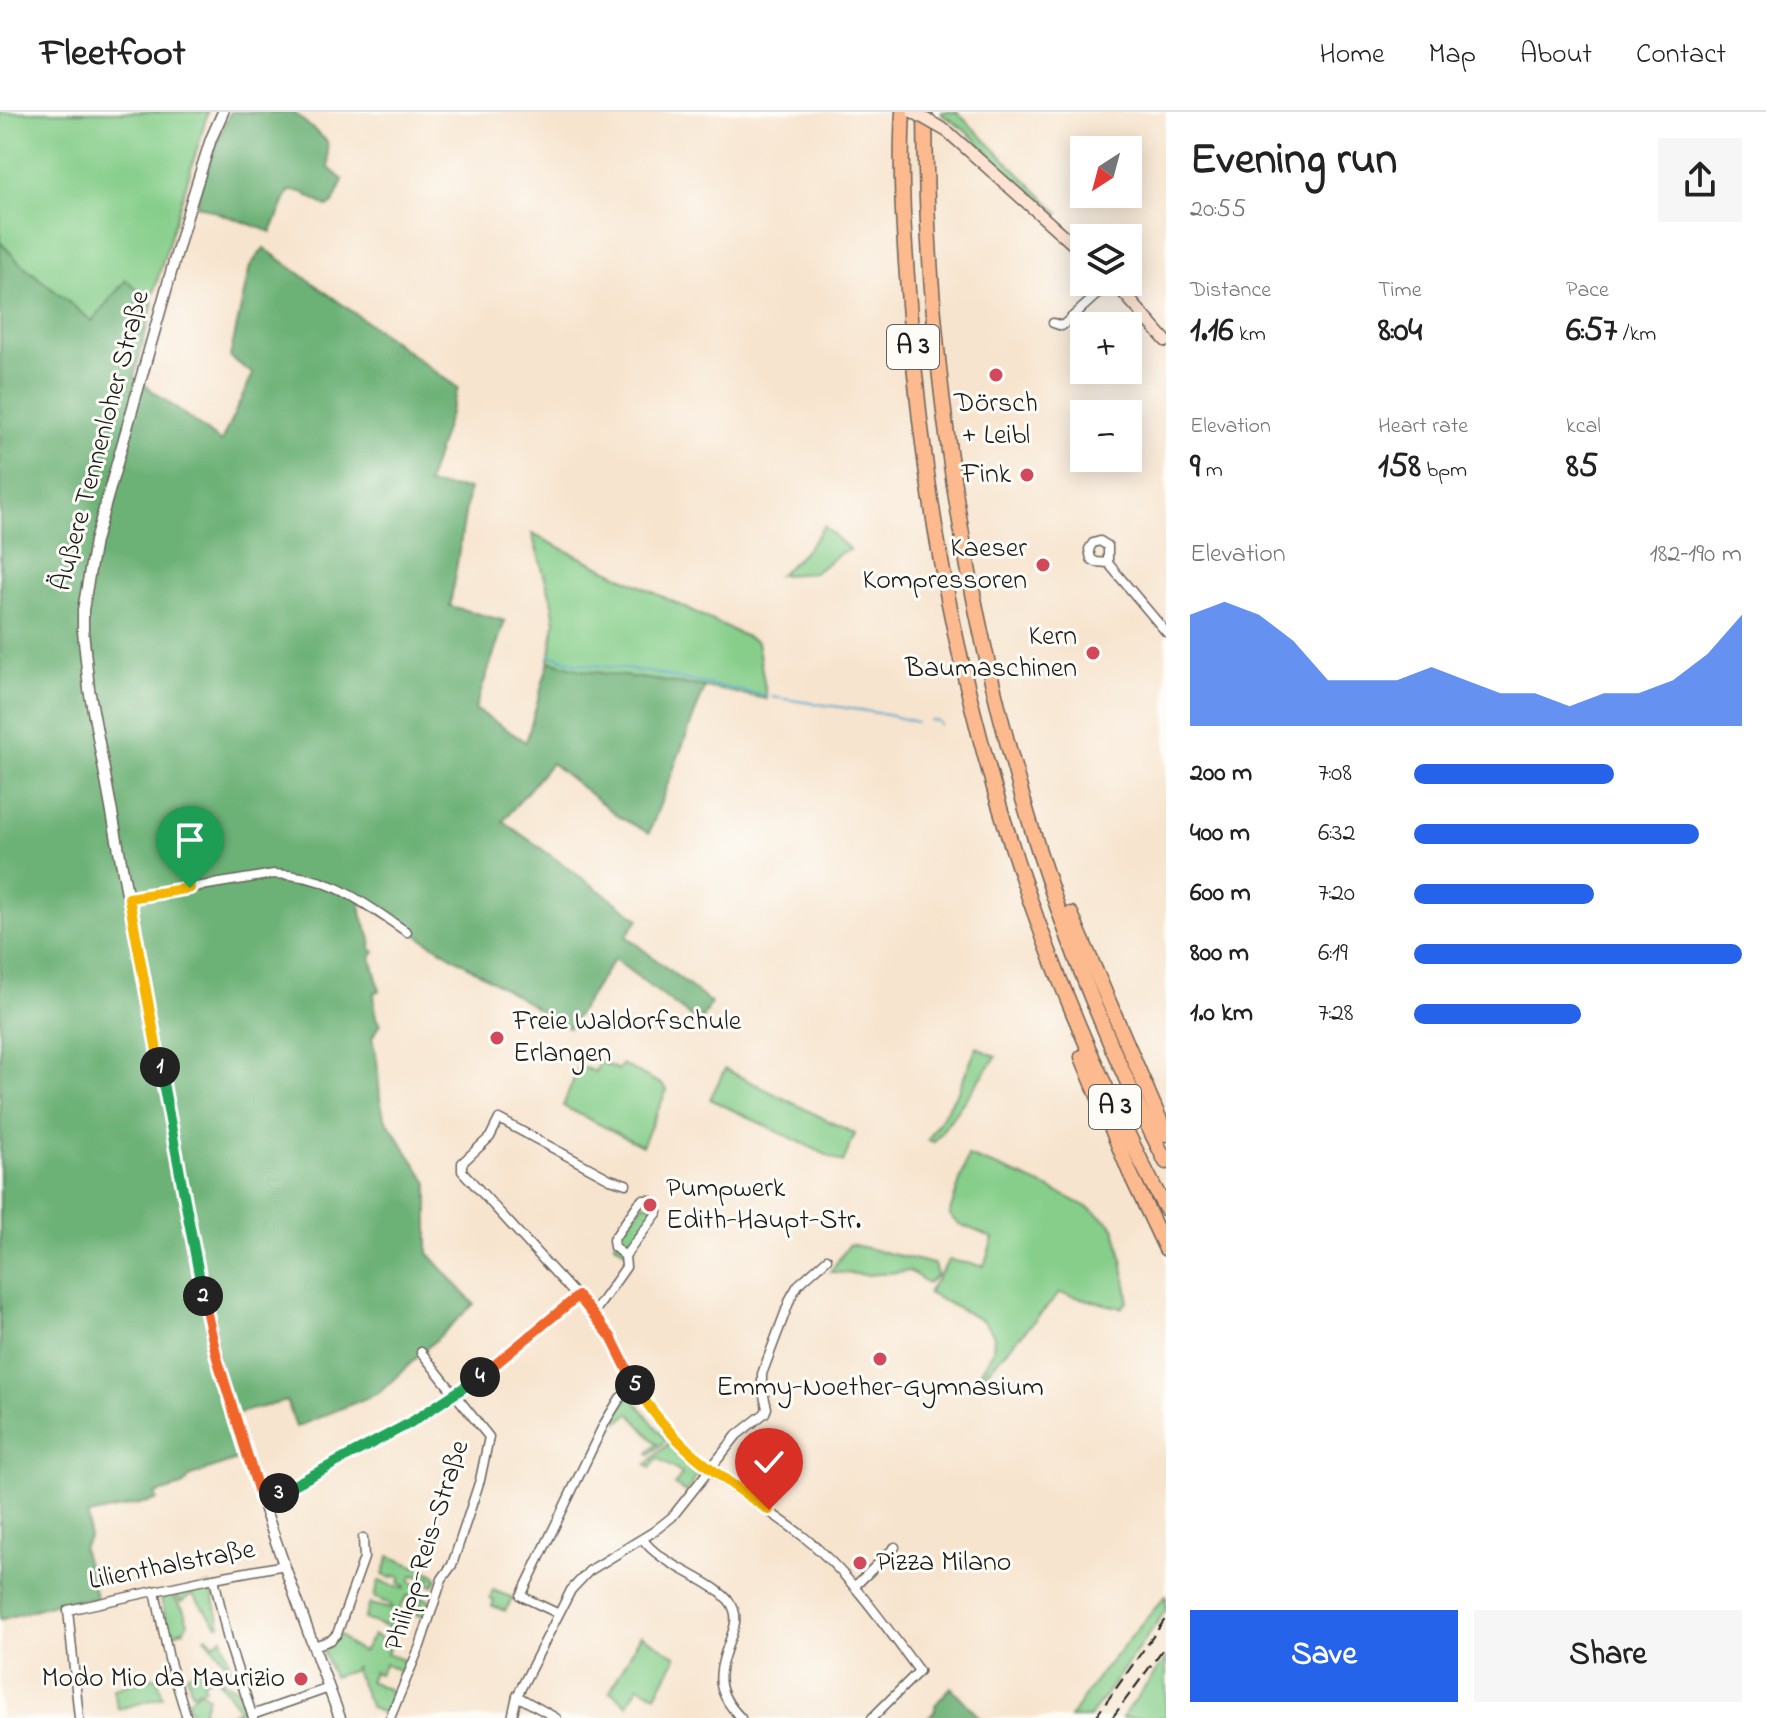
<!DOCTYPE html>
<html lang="en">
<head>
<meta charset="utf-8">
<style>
	:root { --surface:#fff; --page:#f6f6f6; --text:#222; --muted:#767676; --line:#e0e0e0; --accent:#2563eb }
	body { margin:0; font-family:"Indie Flower",sans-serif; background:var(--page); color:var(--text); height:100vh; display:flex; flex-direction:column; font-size:30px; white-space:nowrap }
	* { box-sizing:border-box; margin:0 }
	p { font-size:26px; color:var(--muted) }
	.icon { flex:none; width:44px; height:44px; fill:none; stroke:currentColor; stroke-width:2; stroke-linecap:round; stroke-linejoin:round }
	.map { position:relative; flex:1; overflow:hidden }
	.drawer { display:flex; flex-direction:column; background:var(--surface); width:600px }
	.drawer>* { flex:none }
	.needle { width:52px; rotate:216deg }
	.buttons { position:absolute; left:1070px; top:24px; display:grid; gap:16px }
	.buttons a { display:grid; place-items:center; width:72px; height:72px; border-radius:0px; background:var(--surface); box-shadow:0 4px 20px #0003; font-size:40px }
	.pin { position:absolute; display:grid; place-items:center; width:68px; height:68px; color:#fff; margin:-82px -34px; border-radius:50% 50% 50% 0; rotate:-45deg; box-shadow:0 0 8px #0007 }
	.pin .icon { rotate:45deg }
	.km { position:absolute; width:40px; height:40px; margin:-20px; border-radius:50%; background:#222; color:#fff; font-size:22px; line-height:40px; text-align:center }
	.round { display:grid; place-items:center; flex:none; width:84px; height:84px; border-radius:0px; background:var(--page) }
	.summary { display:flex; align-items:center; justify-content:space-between; height:136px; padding:0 24px }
	h1 { font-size:44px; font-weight:800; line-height:60px }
	.metrics { display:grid; grid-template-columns:repeat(3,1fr); gap:12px; height:136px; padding:8px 24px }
	.metrics div { display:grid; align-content:center }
	.metrics b { font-size:34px; font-weight:800 }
	.metrics small { font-size:22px; font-weight:400 }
	.metrics p { font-size:22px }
	.chart { height:224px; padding:16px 24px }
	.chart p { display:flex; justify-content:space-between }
	.chart svg { width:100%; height:144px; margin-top:8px; fill:var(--accent); opacity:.7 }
	.cta { display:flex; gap:16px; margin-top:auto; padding:16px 24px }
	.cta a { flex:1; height:92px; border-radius:0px; background:var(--accent); color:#fff; font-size:32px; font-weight:800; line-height:92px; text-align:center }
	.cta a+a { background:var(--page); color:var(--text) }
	ul { padding:0 24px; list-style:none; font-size:26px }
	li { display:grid; grid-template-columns:128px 96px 1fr; align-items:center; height:60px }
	li i { height:20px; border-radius:10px; background:var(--accent) }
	header { display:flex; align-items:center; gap:48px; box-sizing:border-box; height:112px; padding:0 40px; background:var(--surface); border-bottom:2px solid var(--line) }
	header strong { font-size:38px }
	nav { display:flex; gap:44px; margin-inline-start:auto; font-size:28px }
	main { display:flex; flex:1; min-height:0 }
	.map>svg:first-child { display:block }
	.green { fill:#86ce8a; stroke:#517553; stroke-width:2 }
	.forest { fill:#6cb176; stroke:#446649; stroke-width:2 }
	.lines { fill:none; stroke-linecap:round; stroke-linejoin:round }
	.stream { stroke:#50a3cb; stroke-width:2 }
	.minor-casing { stroke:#69625a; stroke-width:11 }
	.tertiary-casing { stroke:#69625a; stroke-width:13 }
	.secondary-casing { stroke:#69625a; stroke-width:14 }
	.motorway-casing { stroke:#69625a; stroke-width:17 }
	.minor { stroke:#fff; stroke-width:8 }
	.tertiary { stroke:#fff; stroke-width:10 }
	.secondary { stroke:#fee3d2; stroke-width:11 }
	.motorway { stroke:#fcba8e; stroke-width:14 }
	.rail { stroke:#1c1c1c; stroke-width:2; stroke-dasharray:12 6; stroke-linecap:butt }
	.secondary-bridge-casing { stroke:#69625a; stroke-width:14; stroke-linecap:butt }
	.secondary-bridge { stroke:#fee3d2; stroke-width:11 }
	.split-1-casing { stroke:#fff; stroke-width:16 }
	.split-2-casing { stroke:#fff; stroke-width:16 }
	.split-3-casing { stroke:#fff; stroke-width:16 }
	.split-4-casing { stroke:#fff; stroke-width:16 }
	.split-5-casing { stroke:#fff; stroke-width:16 }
	.split-6-casing { stroke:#fff; stroke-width:16 }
	.split-1 { stroke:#f5b400; stroke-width:10 }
	.split-2 { stroke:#22a559; stroke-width:10 }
	.split-3 { stroke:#f0652b; stroke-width:10 }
	.split-4 { stroke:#22a559; stroke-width:10 }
	.split-5 { stroke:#f0652b; stroke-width:10 }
	.split-6 { stroke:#f5b400; stroke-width:10 }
	.poi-dot { fill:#d1495b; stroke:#fdfcf7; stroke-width:3 }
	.labels { text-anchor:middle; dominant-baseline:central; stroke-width:6; stroke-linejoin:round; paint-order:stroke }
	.shield { fill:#fdfcf7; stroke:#605f5e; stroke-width:2 }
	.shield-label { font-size:26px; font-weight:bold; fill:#1c1c1c }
	.poi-label { font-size:28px; fill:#1c1c1c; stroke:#fdfcf7; text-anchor:end }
	.street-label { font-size:28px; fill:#1c1c1c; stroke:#fdfcf7 }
</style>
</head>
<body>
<header>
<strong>Fleetfoot</strong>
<nav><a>Home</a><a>Map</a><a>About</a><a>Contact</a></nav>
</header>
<main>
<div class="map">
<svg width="1166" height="1606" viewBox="0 0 1166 1606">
	<rect width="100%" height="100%" fill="#fdfcf7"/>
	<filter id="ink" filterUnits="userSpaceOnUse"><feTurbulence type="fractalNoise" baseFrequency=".0125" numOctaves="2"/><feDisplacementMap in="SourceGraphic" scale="16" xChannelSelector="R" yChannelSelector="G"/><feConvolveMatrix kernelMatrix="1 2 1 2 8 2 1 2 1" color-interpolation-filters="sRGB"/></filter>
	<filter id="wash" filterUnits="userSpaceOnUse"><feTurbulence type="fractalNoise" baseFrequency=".006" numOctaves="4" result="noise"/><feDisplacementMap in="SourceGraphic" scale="32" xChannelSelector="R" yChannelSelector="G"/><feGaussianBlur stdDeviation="1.8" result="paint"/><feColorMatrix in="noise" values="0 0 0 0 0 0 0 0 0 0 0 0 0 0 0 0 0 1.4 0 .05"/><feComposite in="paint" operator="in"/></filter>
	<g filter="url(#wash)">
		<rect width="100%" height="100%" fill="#f7e4ce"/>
		<g class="green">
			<polygon points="0,0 208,0 151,189 126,168 92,210 19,150 0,130"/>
			<path d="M942,0H957L1059,101L1057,103C1041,89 1025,75 1009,61C988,40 968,17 942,3Z"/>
			<path d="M824,414L850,438L842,440L814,461L778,463C797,449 811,435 824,414Z"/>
			<polygon points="532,422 757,530 767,587 705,575 580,558 549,549 555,510 551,486"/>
			<polygon points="977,935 996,945 934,1030 928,1028 958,979"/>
			<polygon points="600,949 618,958 622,952 663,973 667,978 642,1034 563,994 579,954 595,960"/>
			<polygon points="725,957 855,1022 843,1051 710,987"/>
			<path d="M968,1044C996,1054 1100,1093 1114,1116C1120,1126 1125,1169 1128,1183L1127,1190L1121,1196L1060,1181L969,1279L993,1240L994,1223L983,1209L928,1181L949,1148L984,1154L993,1126L957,1111L949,1103Z"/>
			<polygon points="644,1091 653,1093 655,1099 626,1140 615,1132 616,1126"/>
			<polygon points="850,1132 934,1152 937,1163 928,1171 909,1159 868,1163 830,1160"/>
			<polygon points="632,1285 666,1328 650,1343 648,1341 657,1332 629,1301 619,1310 615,1305 626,1288"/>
			<polygon points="669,1331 697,1359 693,1371 685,1380 675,1373 682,1362 658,1346 650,1356 646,1353"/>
			<polygon points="389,1444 434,1462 437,1467 433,1474 427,1472 430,1466 412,1463 410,1470 415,1472 414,1476 421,1479 418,1483 430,1488 425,1504 416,1503 421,1488 407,1484 389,1516 364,1507 370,1492 391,1497 391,1493 374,1485 379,1469 404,1477 405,1474 399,1471 401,1465 393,1464 391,1466 383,1463"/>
			<polygon points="211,1473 220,1513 217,1513 192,1482 181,1490 173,1480"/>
			<polygon points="493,1478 513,1486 505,1499 492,1494 494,1489 490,1487"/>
			<polygon points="170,1481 183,1497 188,1511 183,1519 181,1518 169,1526 161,1485"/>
			<polygon points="1166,1483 1166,1498 1089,1606 1070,1606 1097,1566"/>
			<polygon points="340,1523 351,1534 363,1540 373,1523 391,1531 387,1542 409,1550 399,1572 396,1570 400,1559 385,1551 379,1562 373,1560 369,1569 396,1581 387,1603 371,1596 355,1559 356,1555 354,1555 352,1559 333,1565 322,1536"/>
			<polygon points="641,1523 675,1543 675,1548 656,1583 638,1574 628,1593 610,1579"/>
			<polygon points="207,1524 214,1532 222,1525 231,1557 205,1525"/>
			<polygon points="1166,1546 1166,1606 1122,1606"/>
			<polygon points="207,1556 213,1564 203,1572 205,1576 192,1581 187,1563 197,1557"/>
			<polygon points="226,1558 222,1570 237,1576 243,1596 234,1606 228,1605 239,1596 216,1566"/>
			<polygon points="157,1565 163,1585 118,1597 113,1577"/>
			<polygon points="200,1579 208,1585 201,1605 193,1606 187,1589"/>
		</g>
		<g class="forest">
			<polygon points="230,0 293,0 327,29 329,56 343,68 333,91 327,95 302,80 289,79 271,120 197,93 203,65"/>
			<path d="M0,130L19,150L92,209L126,168L151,189L153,191L134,265L221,330L253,262L230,245L250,154L264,136L458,276L427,373L469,377L450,494L505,509L475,597L526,630L549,549L580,558L705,575L649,721L619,705L551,651L503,709L639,807L626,824L711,891L700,912L614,847L569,916L361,789C358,812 374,818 371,837L375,840L371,845L380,879L374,880L376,906L380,911L372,926L377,948L380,986L384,1004L428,1071V1141L474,1192L379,1281L296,1315L287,1289L230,1303L242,1346L191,1364L183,1374L155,1382L157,1388L88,1403L89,1426L82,1436L97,1487L63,1489L0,1508Z"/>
			<polygon points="951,1575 980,1606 928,1606 935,1598 935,1593"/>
		</g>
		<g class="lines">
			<g class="stream">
				<polyline points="550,543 575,551 644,559 766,584"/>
				<path d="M772,585C820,593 870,597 916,610"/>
				<polyline points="930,608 938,609 940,613"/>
			</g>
		</g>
	</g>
	<g filter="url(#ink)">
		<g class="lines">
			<defs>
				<g id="minor">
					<polyline points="1053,211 1062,214 1111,170"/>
					<polyline points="1108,451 1108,434 1100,429 1093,431 1089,437 1091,447 1096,450 1108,451 1166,520"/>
					<path d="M129,786L274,762C331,763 362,790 407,820"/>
					<path d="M626,1072L610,1067L499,1007L490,1025L462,1051V1059L602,1212C627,1247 640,1288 669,1321C706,1363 760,1390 804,1425C850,1462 883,1511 919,1559L872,1606"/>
					<polyline points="593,1202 626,1155 625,1144 658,1100 657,1095 649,1088 642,1088 638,1092 613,1128 614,1135 625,1144"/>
					<polyline points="262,1390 410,1311 457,1282 578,1184"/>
					<path d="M643,1427C660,1455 726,1471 734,1498C737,1506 735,1514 732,1522C719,1558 711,1576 741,1606"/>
					<polyline points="214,1466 228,1528 253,1606"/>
					<polyline points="855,1474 895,1435"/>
					<polyline points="155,1479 169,1547 187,1606"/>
					<polyline points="557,1501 521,1484 604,1312 620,1286 636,1274"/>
					<polyline points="314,1534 331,1528 337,1522 364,1446 363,1426"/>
					<polyline points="517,1584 556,1606"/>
					<polyline points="252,1603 329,1576"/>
					<polyline points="79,1606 68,1498 214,1466 285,1453"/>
					<polyline points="390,1606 420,1534 442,1467 452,1453 480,1368 489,1325 421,1240"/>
					<polyline points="512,1606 517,1584 571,1478 589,1459 653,1420 672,1405 737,1323 765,1301 767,1296 762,1276 762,1262 791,1185 798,1173 827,1147"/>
				</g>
				<path id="tertiary" d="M223,0L211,27L189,97L95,429L83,498V519L89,577L198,1164C232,1315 286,1461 340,1606"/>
				<g id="secondary">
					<polyline points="948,20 1084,142"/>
					<polyline points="1114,170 1166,229"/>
				</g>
				<g id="motorway">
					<path d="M903,0C899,68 905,138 910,205C930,469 992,726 1102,967C1123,1011 1142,1055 1166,1097"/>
					<path d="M925,0C927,357 1003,731 1166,1050"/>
					<polyline points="1071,802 1166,1022"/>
					<polyline points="1082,945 1130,1061 1166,1137"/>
				</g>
			</defs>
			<use href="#minor" class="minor-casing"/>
			<use href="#tertiary" class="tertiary-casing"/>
			<use href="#secondary" class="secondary-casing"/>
			<use href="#motorway" class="motorway-casing"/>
			<use href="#minor" class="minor"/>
			<use href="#tertiary" class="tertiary"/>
			<use href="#secondary" class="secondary"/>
			<use href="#motorway" class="motorway"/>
			<g class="rail">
				<polyline points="1095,1606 1166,1506"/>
				<polyline points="1112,1606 1166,1533"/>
			</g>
			<defs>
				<polyline id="secondary-bridge" points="913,0 948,20"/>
			</defs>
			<use href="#secondary-bridge" class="secondary-bridge-casing"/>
			<use href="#secondary-bridge" class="secondary-bridge"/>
		</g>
	</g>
	<g class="lines" filter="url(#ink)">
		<defs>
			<polyline id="split-1" points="160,955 129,786 190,776"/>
			<polyline id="split-2" points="160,955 203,1184"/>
			<polyline id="split-3" points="203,1184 217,1246 262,1390 279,1381"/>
			<polyline id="split-4" points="279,1381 410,1311 480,1265"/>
			<polyline id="split-5" points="480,1265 578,1184 611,1225 635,1273"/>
			<path id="split-6" d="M635,1273C670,1331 714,1361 769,1398"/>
		</defs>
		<use href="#split-1" class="split-1-casing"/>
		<use href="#split-2" class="split-2-casing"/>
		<use href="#split-3" class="split-3-casing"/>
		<use href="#split-4" class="split-4-casing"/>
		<use href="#split-5" class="split-5-casing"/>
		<use href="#split-6" class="split-6-casing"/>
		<use href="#split-1" class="split-1"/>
		<use href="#split-2" class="split-2"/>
		<use href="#split-3" class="split-3"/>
		<use href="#split-4" class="split-4"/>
		<use href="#split-5" class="split-5"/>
		<use href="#split-6" class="split-6"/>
	</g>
	<g class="poi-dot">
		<circle cx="996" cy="263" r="8"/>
		<circle cx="1027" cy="363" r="8"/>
		<circle cx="1043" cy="453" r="8"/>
		<circle cx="1093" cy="541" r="8"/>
		<circle cx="497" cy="926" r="8"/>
		<circle cx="650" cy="1093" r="8"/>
		<circle cx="880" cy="1247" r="8"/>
		<circle cx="860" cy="1451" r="8"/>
		<circle cx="301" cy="1567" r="8"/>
	</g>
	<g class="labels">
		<g class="shield">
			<rect x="887" y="213" width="52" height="44" rx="6"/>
			<rect x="1089" y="973" width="52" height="44" rx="6"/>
		</g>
		<g class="shield-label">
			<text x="913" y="235">A 3</text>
			<text x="1115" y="995">A 3</text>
		</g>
		<g class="poi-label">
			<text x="996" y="292" text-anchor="middle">Dörsch<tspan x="996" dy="32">+ Leibl</tspan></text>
			<text x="1011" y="363">Fink</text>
			<text x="1027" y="437">Kaeser<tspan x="1027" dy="32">Kompressoren</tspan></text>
			<text x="1077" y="525">Kern<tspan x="1077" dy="32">Baumaschinen</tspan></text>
			<text x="513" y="910" text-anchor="start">Freie Waldorfschule<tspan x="513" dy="32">Erlangen</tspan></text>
			<text x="666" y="1077" text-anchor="start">Pumpwerk<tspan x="666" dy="32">Edith-Haupt-Str.</tspan></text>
			<text x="880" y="1276" text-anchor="middle">Emmy-Noether-Gymnasium</text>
			<text x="876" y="1451" text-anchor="start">Pizza Milano</text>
			<text x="285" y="1567">Modo Mio da Maurizio</text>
		</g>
		<g class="street-label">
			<text transform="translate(102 329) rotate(-75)">Äußere Tennenloher Straße</text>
			<text transform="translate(428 1434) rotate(-72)">Philipp-Reis-Straße</text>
			<text transform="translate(172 1454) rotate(-11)">Lilienthalstraße</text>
		</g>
	</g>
</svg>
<div class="buttons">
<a><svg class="needle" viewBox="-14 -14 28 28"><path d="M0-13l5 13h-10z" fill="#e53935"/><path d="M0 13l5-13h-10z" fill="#767676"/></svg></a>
<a><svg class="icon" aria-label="layers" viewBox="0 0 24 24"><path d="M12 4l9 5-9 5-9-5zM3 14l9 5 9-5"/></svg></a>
<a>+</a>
<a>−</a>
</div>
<div class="pin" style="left:190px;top:776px;background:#1e9e55"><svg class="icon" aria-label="arrive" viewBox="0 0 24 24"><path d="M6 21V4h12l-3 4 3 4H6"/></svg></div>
<div class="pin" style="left:769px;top:1398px;background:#d93025"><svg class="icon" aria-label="check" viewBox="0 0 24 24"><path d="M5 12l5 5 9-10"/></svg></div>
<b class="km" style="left:160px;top:955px">1</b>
<b class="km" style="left:203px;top:1184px">2</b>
<b class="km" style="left:279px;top:1381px">3</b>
<b class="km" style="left:480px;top:1265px">4</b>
<b class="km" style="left:635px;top:1273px">5</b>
</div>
<section class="drawer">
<div class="summary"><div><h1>Evening run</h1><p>20:55</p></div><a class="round"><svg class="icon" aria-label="share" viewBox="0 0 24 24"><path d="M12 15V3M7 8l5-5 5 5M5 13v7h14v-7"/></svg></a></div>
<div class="metrics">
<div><p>Distance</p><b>1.16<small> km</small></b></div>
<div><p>Time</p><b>8:04</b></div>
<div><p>Pace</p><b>6:57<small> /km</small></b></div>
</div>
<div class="metrics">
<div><p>Elevation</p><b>9<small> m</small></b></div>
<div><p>Heart rate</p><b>158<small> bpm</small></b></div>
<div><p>kcal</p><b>85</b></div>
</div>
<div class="chart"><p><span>Elevation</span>182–190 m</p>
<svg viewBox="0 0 160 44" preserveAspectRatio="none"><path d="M0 44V10L10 6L20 10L30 18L40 30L50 30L60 30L70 26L80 30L90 34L100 34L110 38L120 34L130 34L140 30L150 22L160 10V44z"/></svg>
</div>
<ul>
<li><b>200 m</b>7:08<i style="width:61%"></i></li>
<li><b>400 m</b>6:32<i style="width:87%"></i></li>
<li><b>600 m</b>7:20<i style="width:55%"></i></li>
<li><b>800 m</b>6:19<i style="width:100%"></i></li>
<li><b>1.0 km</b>7:28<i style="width:51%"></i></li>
</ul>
<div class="cta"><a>Save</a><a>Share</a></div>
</section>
</main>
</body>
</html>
